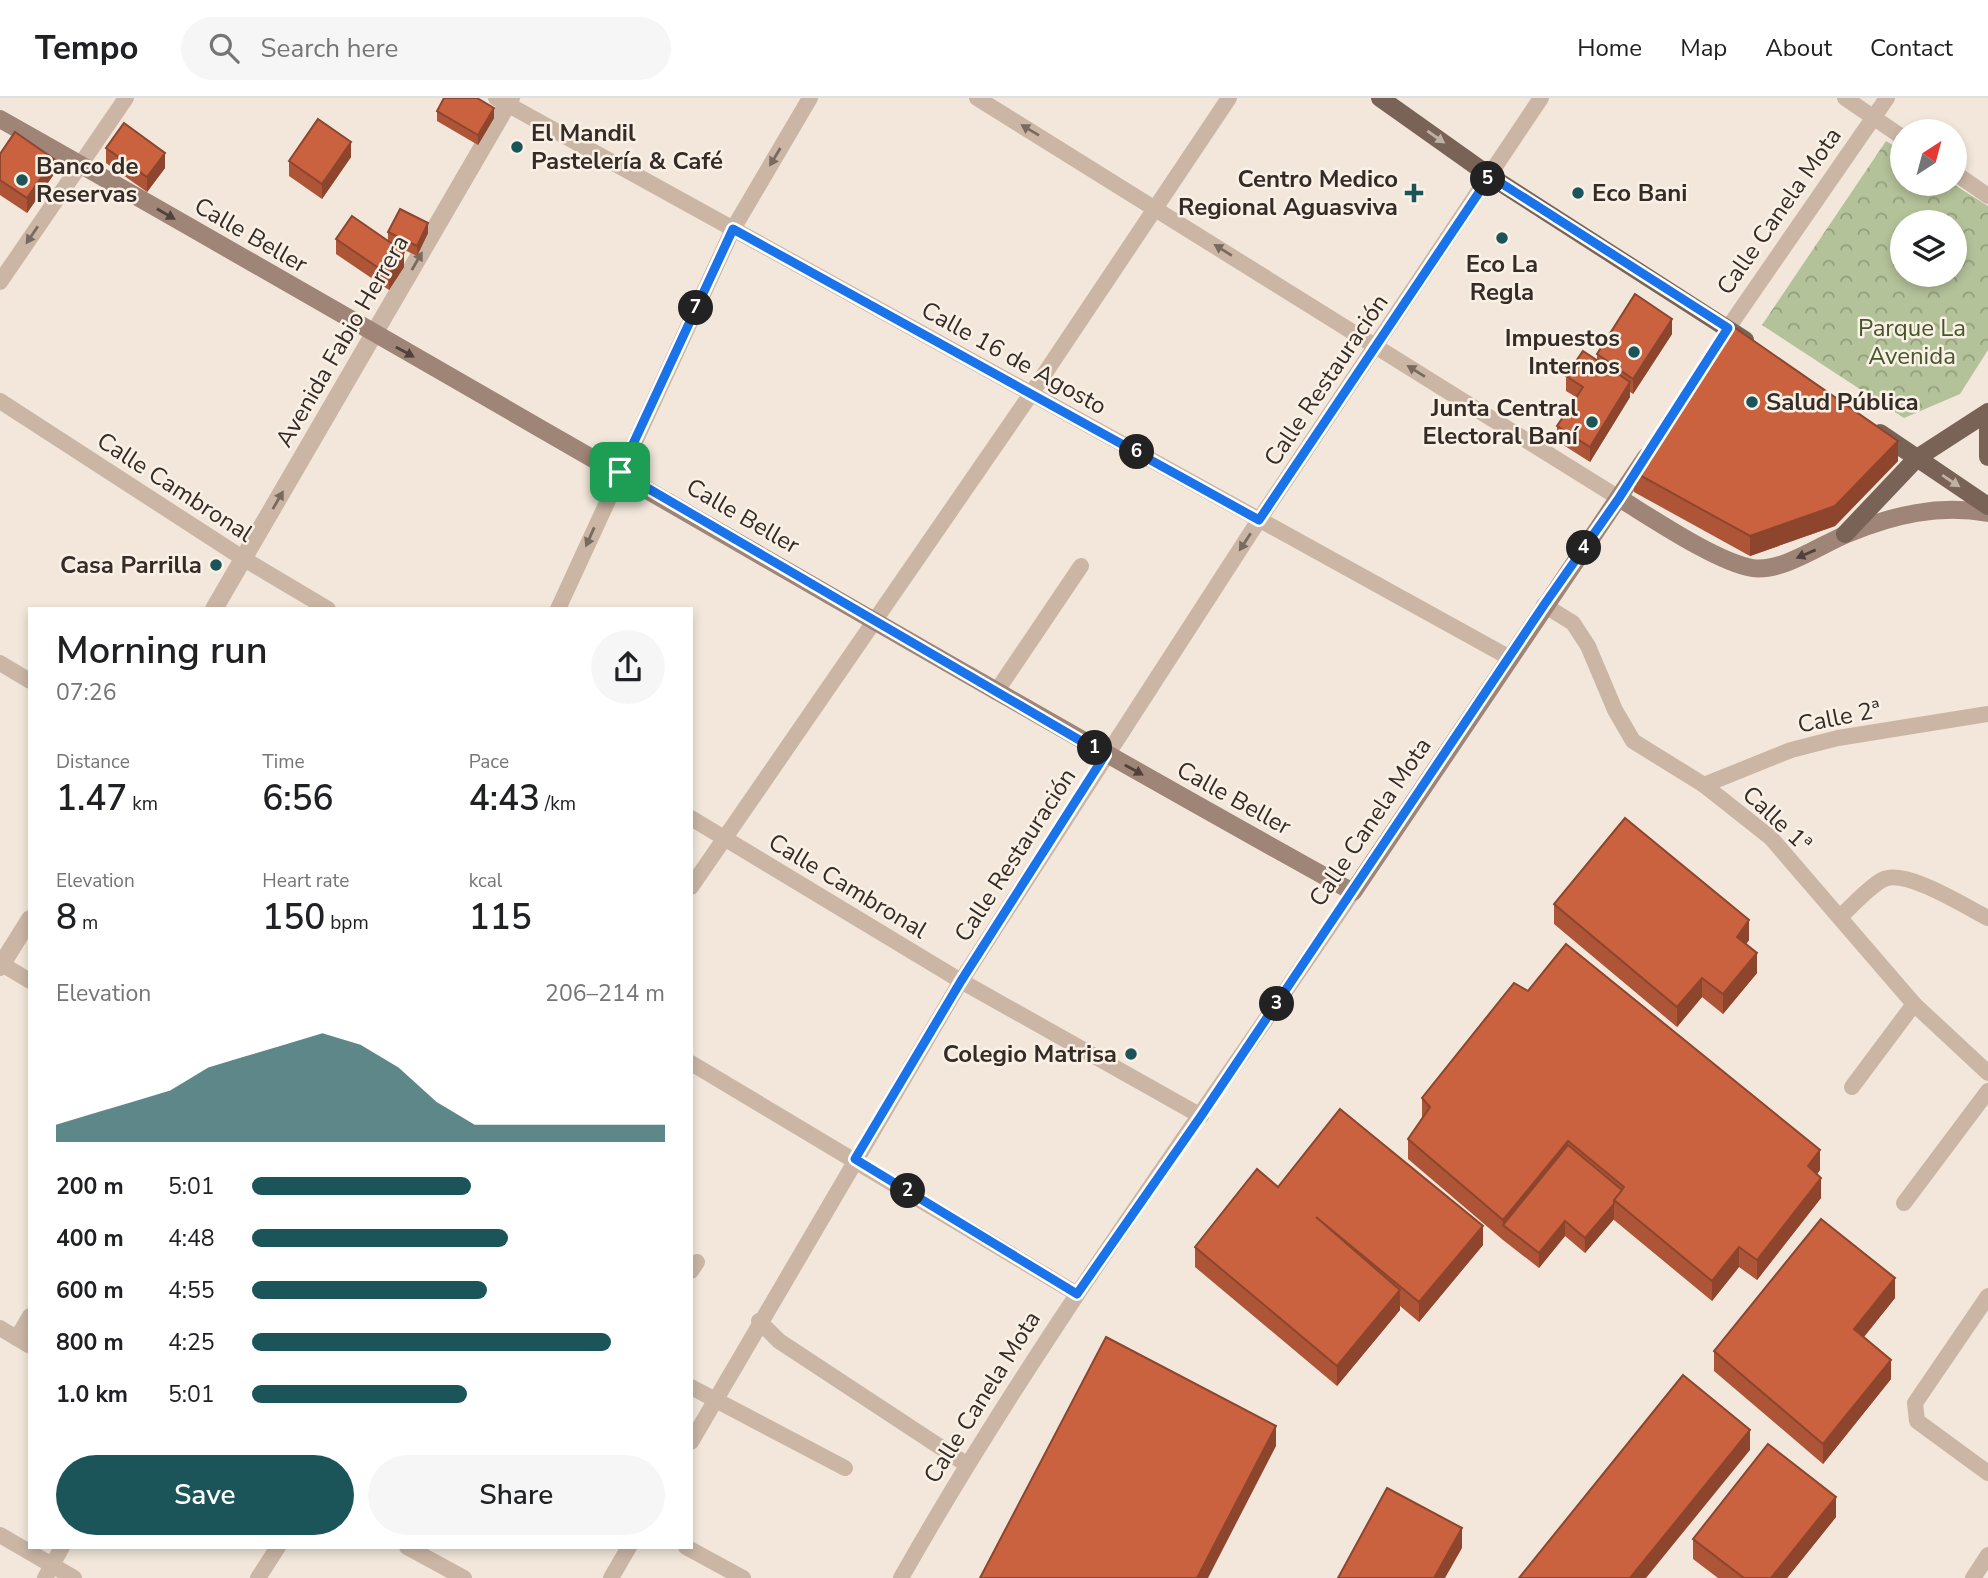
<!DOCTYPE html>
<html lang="en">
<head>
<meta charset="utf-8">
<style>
	:root { --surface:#fff; --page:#f6f6f6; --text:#202124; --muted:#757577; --line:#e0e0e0; --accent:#1b5559 }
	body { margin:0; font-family:"Nunito Sans",sans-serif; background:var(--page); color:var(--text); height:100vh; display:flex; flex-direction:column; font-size:26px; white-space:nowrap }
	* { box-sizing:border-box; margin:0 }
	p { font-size:23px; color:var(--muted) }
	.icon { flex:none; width:38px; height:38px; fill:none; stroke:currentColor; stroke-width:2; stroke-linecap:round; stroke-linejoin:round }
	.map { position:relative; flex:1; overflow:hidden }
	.panel { position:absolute; left:28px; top:509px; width:665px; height:942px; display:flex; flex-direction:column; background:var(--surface); border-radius:0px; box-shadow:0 4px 10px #0003 }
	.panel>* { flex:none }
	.needle { width:46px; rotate:36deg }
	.controls { position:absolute; left:1890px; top:21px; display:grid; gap:14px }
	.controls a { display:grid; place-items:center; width:77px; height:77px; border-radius:50%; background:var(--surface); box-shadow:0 4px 10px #0003; font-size:35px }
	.pin { position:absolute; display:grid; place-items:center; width:60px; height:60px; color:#fff; margin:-30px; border-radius:14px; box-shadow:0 4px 10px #0006 }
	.km { position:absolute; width:35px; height:35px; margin:-18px; border-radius:50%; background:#222; color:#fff; font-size:19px; line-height:35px; text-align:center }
	.round { display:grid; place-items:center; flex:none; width:74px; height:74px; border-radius:37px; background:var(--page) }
	.headline { display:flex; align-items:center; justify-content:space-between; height:119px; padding:0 28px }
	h1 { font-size:38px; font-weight:600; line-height:52px }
	.figures { display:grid; grid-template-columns:repeat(3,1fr); gap:10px; height:119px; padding:7px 28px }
	.figures div { display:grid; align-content:center }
	.figures b { font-size:35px; font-weight:600 }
	.figures small { font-size:19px; font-weight:400 }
	.figures p { font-size:19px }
	.chart { height:196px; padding:14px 28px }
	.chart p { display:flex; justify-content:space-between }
	.chart svg { width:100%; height:126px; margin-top:7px; fill:var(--accent); opacity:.7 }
	.primary-button { display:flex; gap:14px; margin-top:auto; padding:14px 28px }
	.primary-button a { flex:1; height:80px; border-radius:42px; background:var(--accent); color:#fff; font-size:28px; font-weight:600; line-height:80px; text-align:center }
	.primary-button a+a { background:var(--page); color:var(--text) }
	ul { padding:0 28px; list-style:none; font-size:23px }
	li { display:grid; grid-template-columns:112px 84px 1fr; align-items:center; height:52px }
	li i { height:18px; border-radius:9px; background:var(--accent) }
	header { display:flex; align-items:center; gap:42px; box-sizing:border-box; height:98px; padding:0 35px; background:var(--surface); border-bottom:2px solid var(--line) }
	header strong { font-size:33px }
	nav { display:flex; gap:38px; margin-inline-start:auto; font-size:24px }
	.search { width:490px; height:63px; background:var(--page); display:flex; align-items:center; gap:18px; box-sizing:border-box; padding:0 24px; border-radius:38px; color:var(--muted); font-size:26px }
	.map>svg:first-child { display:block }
	.forest { fill:url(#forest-crowns); fill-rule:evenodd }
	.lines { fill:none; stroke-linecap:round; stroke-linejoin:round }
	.minor { stroke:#cbb6a5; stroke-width:16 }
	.tertiary { stroke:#cbb6a5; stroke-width:18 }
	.secondary { stroke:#9e8577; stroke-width:18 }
	.primary { stroke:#796357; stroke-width:18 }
	.wall { fill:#ae5437 }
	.shaded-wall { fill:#8d452d }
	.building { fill:#ca6240; stroke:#8d452d; stroke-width:2 }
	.oneway { fill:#796a60 }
	.oneway2 { fill:#c0b1a6 }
	.oneway3 { fill:#50423b }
	.route-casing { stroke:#fff; stroke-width:14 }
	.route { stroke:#1a73e8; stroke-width:9 }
	.poi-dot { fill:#1b5559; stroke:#faf1e6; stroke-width:2.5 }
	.labels { text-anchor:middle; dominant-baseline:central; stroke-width:5; stroke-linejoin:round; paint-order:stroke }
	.poi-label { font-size:24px; font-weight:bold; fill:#362c27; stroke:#faf1e6; text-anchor:end }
	.street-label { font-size:24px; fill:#362c27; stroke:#faf1e6 }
	.park-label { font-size:24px; fill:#46552a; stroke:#faf1e6 }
</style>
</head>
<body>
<header>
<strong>Tempo</strong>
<div class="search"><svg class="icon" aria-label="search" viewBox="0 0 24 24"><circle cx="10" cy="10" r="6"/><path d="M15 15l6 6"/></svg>Search here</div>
<nav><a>Home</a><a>Map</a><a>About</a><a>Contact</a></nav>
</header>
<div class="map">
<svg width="1988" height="1480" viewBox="0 0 1988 1480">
	<defs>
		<pattern id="forest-crowns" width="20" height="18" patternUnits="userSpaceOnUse" patternTransform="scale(1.75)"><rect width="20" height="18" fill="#b4c299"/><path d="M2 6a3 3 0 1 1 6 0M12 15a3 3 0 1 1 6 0" fill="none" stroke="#939e7d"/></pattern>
	</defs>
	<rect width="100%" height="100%" fill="#f2e7da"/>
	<path class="forest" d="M1886,43L1902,53V86H1953L1988,108V252L1960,296L1904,320L1762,227ZM1902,124H1955V177H1902Z"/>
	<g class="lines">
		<g class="minor">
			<polyline points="496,0 1510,560"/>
			<polyline points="977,0 1619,400"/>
			<polyline points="1845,0 1902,39"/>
			<polyline points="1955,75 1988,98"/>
			<polyline points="0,184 126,0"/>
			<polyline points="1728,230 1887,0"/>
			<polyline points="0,303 244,461 328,511"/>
			<polyline points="1544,507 1573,525 1588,548 1615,612 1633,643 1704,687 1771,740 1914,906 1988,975"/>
			<polyline points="558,511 733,131 810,0"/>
			<polyline points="0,565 30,583"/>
			<polyline points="996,594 1081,468"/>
			<polyline points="1704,687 1791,652 1838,640 1988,616"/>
			<polyline points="691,720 961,883 1201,1018"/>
			<polyline points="691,789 1031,296 1229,0"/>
			<path d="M1841,818C1854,806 1868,790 1882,782C1904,769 1966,809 1988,820"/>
			<polyline points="0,865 30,883"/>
			<polyline points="691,965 1077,1196"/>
			<polyline points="1852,989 1914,906"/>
			<polyline points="1904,1105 1988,993"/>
			<polyline points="691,1173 697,1164"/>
			<polyline points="1988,1198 1915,1305 1917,1323 1988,1375"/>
			<polyline points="759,1223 779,1243 966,1366"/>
			<polyline points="0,1230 30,1248"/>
			<polyline points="17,1240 30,1218"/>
			<polyline points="691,1289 845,1370"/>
			<polyline points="691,1344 961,883 1259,422 1541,0"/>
			<polyline points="0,1437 74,1480"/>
			<polyline points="407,1449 464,1480"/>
			<polyline points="686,1449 743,1480"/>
			<polyline points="45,1480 62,1449"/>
			<polyline points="258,1480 278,1449"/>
			<polyline points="611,1480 629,1449"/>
			<path d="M901,1480C1036,1241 1200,1021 1353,794"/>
			<polyline points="1973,1480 1988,1457"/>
		</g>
		<g class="tertiary">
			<polyline points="214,511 511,0"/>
			<polyline points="0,869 30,821"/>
		</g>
		<g class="secondary">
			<path d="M0,21C452,276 899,542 1353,794L1646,359"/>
			<path d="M1619,400C1652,420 1715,463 1752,470C1781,475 1822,446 1847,436C1893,417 1939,406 1988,415"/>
		</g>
		<g class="primary">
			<polyline points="1380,0 1490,78 1745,242"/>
			<polyline points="1988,327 1988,359"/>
			<polyline points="1880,335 1988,408"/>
			<polyline points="1845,436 1917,360 1988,314"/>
		</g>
	</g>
	<g class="wall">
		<polygon points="437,13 494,20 478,47 437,23"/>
		<polygon points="106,50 165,70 147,94 106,65"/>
		<polygon points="0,56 54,76 27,115 0,97"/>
		<polygon points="351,59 322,101 289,78 289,63"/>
		<polygon points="388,134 428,135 417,158 394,147 404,169 389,192 336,156 336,141 388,143"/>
		<polygon points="1672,236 1633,296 1630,294 1630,299 1590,364 1557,343 1557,328 1576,299 1566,293 1566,278 1597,262 1597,256"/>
		<polygon points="1898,363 1835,428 1750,458 1634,394 1634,374"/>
		<polygon points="1554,806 1749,842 1746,846 1757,875 1723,916 1702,899 1677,929 1554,826"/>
		<polygon points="1422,1000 1820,1072 1817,1076 1821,1100 1757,1182 1739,1169 1712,1203 1614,1122 1614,1121 1585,1155 1565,1138 1539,1170 1503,1142 1408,1061 1408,1041 1422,1020"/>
		<polygon points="1278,1089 1483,1147 1419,1224 1400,1208 1400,1212 1337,1288 1195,1169 1195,1149"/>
		<polygon points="1895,1200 1864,1239 1891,1281 1823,1366 1714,1273 1714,1253"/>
		<polygon points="1836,1419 1787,1480 1718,1480 1693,1461 1693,1441"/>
	</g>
	<g class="shaded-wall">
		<polygon points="494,10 494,20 478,47 478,37"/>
		<polygon points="351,44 351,59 322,101 322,86"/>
		<polygon points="165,55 165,70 147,94 147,79"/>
		<polygon points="54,61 54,76 27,115 27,100"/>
		<polygon points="428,125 428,135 417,158 417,148"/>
		<polygon points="404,154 404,169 389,192 389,177"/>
		<polygon points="1672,221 1672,236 1633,296 1633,281"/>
		<polygon points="1630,284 1630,299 1590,364 1590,349"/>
		<polygon points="1898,343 1898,363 1835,428 1750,458 1750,438"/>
		<polygon points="1749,822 1749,842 1737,859 1737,839"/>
		<polygon points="1757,855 1757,875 1723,916 1723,896"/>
		<polygon points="1702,880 1702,899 1677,929 1677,909"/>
		<polygon points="1568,1043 1568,1062 1503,1127 1503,1122"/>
		<polygon points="1820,1052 1820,1072 1808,1088 1808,1068"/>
		<polygon points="1821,1080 1821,1100 1757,1182 1757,1162"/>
		<polygon points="1614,1106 1614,1121 1585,1155 1585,1140"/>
		<polygon points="1565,1123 1565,1138 1539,1170 1539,1155"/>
		<polygon points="1483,1128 1483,1147 1419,1224 1419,1204"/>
		<polygon points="1739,1149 1739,1169 1712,1203 1712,1183"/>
		<polygon points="1895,1180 1895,1200 1854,1251 1854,1231"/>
		<polygon points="1400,1192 1400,1212 1337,1288 1337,1268"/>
		<polygon points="1891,1262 1891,1281 1823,1366 1823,1346"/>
		<polygon points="1276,1328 1276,1348 1208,1480 1197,1480"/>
		<polygon points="1750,1332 1750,1352 1646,1480 1630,1480"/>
		<polygon points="1836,1399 1836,1419 1787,1480 1771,1480"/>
		<polygon points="1462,1430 1462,1450 1445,1480 1434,1480"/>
	</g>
	<g class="building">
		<polygon points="444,0 477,0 494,10 478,37 437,13"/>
		<polygon points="318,21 351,44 322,86 289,63"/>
		<polygon points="124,25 165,55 147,79 106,50"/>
		<polygon points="15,34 54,61 27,100 0,82 0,56"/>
		<polygon points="400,111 428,125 417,148 388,134"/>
		<polygon points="352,118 404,154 389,177 336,141"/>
		<polygon points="1635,196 1672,221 1633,281 1597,256"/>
		<polygon points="1728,225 1898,343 1835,408 1750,438 1634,374"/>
		<polygon points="1583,253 1630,284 1590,349 1557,328 1583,289 1566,278"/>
		<polygon points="1625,720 1749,822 1737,839 1757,855 1723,896 1702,880 1677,909 1554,806"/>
		<polygon points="1566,846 1820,1052 1808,1068 1821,1080 1757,1162 1739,1149 1712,1183 1614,1102 1624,1089 1568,1043 1503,1122 1408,1041 1430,1009 1422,1000 1514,885 1528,893"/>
		<polygon points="1340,1011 1483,1128 1419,1204 1316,1119 1400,1192 1337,1268 1195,1149 1257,1071 1278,1089"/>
		<polygon points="1568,1047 1622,1092 1614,1102 1614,1106 1585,1140 1565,1123 1539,1155 1503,1127"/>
		<polygon points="1821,1121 1895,1180 1854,1231 1891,1262 1823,1346 1714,1253"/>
		<polygon points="1106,1239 1276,1328 1197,1480 980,1480"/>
		<polygon points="1683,1277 1750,1332 1630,1480 1519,1480"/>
		<polygon points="1768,1346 1836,1399 1771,1480 1744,1480 1693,1441"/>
		<polygon points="1387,1390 1462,1430 1434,1480 1338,1480"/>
	</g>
	<defs><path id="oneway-solid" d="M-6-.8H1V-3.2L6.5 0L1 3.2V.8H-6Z" transform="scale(1.75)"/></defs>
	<g class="oneway">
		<use href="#oneway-solid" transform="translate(1030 32) rotate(-149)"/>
		<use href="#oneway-solid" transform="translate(775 59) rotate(121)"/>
		<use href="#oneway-solid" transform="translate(32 137) rotate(124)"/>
		<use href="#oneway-solid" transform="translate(1223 152) rotate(-148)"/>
		<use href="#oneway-solid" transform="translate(417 163) rotate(-60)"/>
		<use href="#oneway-solid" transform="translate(1416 273) rotate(-148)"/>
		<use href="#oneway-solid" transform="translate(278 402) rotate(-60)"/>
		<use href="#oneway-solid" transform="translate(590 439) rotate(114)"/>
		<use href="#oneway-solid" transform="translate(1245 444) rotate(123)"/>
	</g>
	<g class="oneway2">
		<use href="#oneway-solid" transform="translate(1436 39) rotate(35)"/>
		<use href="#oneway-solid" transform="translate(1951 383) rotate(34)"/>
	</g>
	<g class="oneway3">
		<use href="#oneway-solid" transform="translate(166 116) rotate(30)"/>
		<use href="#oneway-solid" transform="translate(405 254) rotate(29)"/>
		<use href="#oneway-solid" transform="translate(1806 456) rotate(157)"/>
		<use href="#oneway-solid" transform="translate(1134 672) rotate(29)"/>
	</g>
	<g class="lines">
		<defs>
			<polygon id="route" points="1490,78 1728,230 1619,400 1544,507 1201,1018 1077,1196 855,1061 961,883 1105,657 620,374 733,131 1259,422"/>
		</defs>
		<use href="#route" class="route-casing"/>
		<use href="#route" class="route"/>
	</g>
	<g class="poi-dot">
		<circle cx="517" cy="49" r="7"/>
		<circle cx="22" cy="82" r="7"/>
		<path d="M1410.5 84.5h7v7h7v7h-7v7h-7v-7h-7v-7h7z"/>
		<circle cx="1578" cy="95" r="7"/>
		<circle cx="1502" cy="140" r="7"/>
		<circle cx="1634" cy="254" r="7"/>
		<circle cx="1752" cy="304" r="7"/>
		<circle cx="1592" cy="324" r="7"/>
		<circle cx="216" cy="467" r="7"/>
		<circle cx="1131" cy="956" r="7"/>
	</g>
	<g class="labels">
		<g class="poi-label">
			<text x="531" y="35" text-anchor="start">El Mandil<tspan x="531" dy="28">Pastelería &amp; Café</tspan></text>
			<text x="36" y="68" text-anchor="start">Banco de<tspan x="36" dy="28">Reservas</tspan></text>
			<text x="1398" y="81">Centro Medico<tspan x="1398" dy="28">Regional Aguasviva</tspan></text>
			<text x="1592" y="95" text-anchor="start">Eco Bani</text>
			<text x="1502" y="166" text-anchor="middle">Eco La<tspan x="1502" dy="28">Regla</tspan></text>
			<text x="1620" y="240">Impuestos<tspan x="1620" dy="28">Internos</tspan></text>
			<text x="1766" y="304" text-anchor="start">Salud Pública</text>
			<text x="1578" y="310">Junta Central<tspan x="1578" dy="28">Electoral Baní</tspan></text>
			<text x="202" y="467">Casa Parrilla</text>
			<text x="1117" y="956">Colegio Matrisa</text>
		</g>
		<g class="street-label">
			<text transform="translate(1779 113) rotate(-55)">Calle Canela Mota</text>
			<text transform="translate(251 137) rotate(30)">Calle Beller</text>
			<text transform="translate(342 243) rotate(-60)">Avenida Fabio Herrera</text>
			<text transform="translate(1014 260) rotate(29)">Calle 16 de Agosto</text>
			<text transform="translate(1326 282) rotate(-56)">Calle Restauración</text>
			<text transform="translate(175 389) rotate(33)">Calle Cambronal</text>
			<text transform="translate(743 418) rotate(30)">Calle Beller</text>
			<text transform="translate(1839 619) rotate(-11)">Calle 2ª</text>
			<text transform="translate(1234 700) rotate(29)">Calle Beller</text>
			<text transform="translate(1777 721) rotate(43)">Calle 1ª</text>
			<text transform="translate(1370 724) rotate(-56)">Calle Canela Mota</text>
			<text transform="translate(1015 757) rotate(-57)">Calle Restauración</text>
			<text transform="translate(848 788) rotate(31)">Calle Cambronal</text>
			<text transform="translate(982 1299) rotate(-58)">Calle Canela Mota</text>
		</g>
		<g class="park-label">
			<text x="1912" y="230">Parque La<tspan x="1912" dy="28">Avenida</tspan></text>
		</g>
	</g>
</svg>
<div class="controls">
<a><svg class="needle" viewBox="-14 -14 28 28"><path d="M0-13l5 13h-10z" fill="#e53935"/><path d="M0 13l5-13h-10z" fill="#757577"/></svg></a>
<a><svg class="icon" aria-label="layers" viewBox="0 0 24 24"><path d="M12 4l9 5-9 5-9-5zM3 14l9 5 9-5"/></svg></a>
</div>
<div class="pin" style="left:620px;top:374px;background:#1e9e55"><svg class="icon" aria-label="arrive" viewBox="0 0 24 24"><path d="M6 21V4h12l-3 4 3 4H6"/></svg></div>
<b class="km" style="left:1095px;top:650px">1</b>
<b class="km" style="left:908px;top:1093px">2</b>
<b class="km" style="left:1277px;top:906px">3</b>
<b class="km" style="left:1584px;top:450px">4</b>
<b class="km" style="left:1488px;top:81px">5</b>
<b class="km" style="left:1137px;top:354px">6</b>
<b class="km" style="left:696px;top:210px">7</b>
<section class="panel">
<div class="headline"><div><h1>Morning run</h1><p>07:26</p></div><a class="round"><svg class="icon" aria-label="share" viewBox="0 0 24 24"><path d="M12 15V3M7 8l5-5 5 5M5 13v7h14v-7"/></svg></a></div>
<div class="figures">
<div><p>Distance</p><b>1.47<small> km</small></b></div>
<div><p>Time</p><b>6:56</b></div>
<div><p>Pace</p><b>4:43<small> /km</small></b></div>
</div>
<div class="figures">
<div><p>Elevation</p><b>8<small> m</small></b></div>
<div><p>Heart rate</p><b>150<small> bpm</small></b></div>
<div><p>kcal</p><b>115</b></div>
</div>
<div class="chart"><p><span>Elevation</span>206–214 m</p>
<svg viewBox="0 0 160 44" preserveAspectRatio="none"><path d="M0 44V38L10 34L20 30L30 26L40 18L50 14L60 10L70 6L80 10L90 18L100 30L110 38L120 38L130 38L140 38L150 38L160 38V44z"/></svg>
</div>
<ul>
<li><b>200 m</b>5:01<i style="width:53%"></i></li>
<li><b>400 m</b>4:48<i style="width:62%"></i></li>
<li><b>600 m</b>4:55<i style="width:57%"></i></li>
<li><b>800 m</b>4:25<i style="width:87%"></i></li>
<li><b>1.0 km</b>5:01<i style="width:52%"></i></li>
</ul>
<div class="primary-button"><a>Save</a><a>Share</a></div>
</section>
</div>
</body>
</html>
